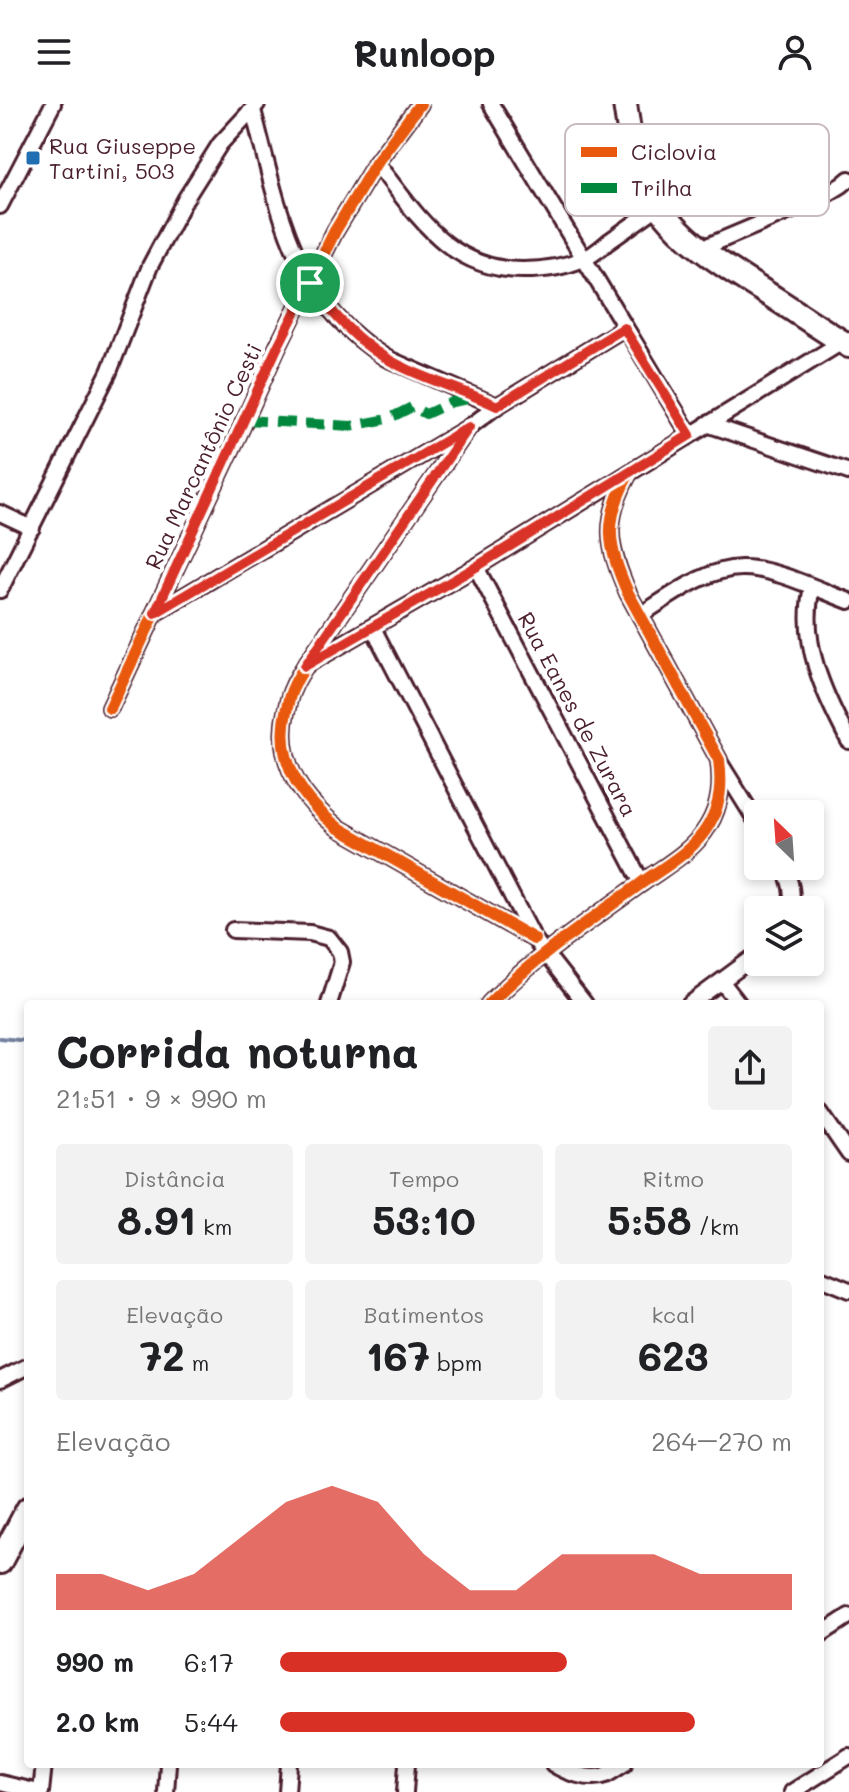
<!DOCTYPE html>
<html lang="pt">
<head>
<meta charset="utf-8">
<style>
	:root { --surface:#fff; --page:#f2f2f2; --text:#202124; --muted:#757577; --accent:#d93025 }
	body { margin:0; font-family:Mali,sans-serif; background:var(--page); color:var(--text); height:100vh; display:flex; flex-direction:column; font-size:30px; white-space:nowrap }
	* { box-sizing:border-box; margin:0 }
	p { font-size:26px; color:var(--muted) }
	.icon { flex:none; width:44px; height:44px; fill:none; stroke:currentColor; stroke-width:2; stroke-linecap:round; stroke-linejoin:round }
	.map { position:relative; flex:1; overflow:hidden }
	.panel { position:absolute; left:24px; top:896px; width:800px; height:768px; display:flex; flex-direction:column; background:var(--surface); border-radius:8px; box-shadow:0 4px 12px #0003 }
	.panel>* { flex:none }
	.needle { width:52px; rotate:335deg }
	.buttons { position:absolute; left:744px; top:696px; display:grid; gap:16px }
	.buttons a { display:grid; place-items:center; width:80px; height:80px; border-radius:8px; background:var(--surface); box-shadow:0 4px 12px #0003; font-size:40px }
	.pin { position:absolute; display:grid; place-items:center; width:68px; height:68px; color:#fff; margin:-34px; border:4px solid #fff; border-radius:50%; box-shadow:0 2px 8px #0007 }
	.round { display:grid; place-items:center; flex:none; width:84px; height:84px; border-radius:8px; background:var(--page) }
	.overview { display:flex; align-items:center; justify-content:space-between; height:136px; padding:0 32px }
	h1 { font-size:44px; font-weight:800; line-height:60px }
	.figures { display:grid; grid-template-columns:repeat(3,1fr); gap:12px; height:136px; padding:8px 32px }
	.figures div { display:grid; align-content:center; border-radius:8px; background:var(--page); text-align:center }
	.figures b { font-size:40px; font-weight:800 }
	.figures small { font-size:22px; font-weight:400 }
	.figures p { font-size:22px }
	.chart { height:224px; padding:16px 32px }
	.chart p { display:flex; justify-content:space-between }
	.chart svg { width:100%; height:144px; margin-top:8px; fill:var(--accent); opacity:.7 }
	ul { padding:0 32px; list-style:none; font-size:26px }
	li { display:grid; grid-template-columns:128px 96px 1fr; align-items:center; height:60px }
	li i { height:20px; border-radius:10px; background:var(--accent) }
	header { display:flex; justify-content:space-between; align-items:center; height:104px; padding:0 32px; background:var(--surface); font-size:36px; font-weight:800 }
	.map>svg:first-child { display:block }
	.lines { fill:none; stroke-linecap:round; stroke-linejoin:round }
	.stream { stroke:#73819f; stroke-width:4 }
	.street-casing { stroke:#4a1f2b; stroke-width:20 }
	.secondary-casing { stroke:#4a1f2b; stroke-width:28 }
	.street { stroke:#fff; stroke-width:14 }
	.secondary { stroke:#fff; stroke-width:22 }
	.quiet { stroke:#00873e; stroke-width:10; stroke-dasharray:20 10; stroke-linecap:butt }
	.cycleway-casing { stroke:#fff; stroke-width:17 }
	.cycleway { stroke:#e8590c; stroke-width:12 }
	.route-casing { stroke:#fff; stroke-width:16 }
	.route { stroke:#d93025; stroke-width:10 }
	.poi-dot { fill:#1f6fb2; stroke:#fff; stroke-width:3 }
	.labels { text-anchor:middle; dominant-baseline:central; stroke-width:8; stroke-linejoin:round; paint-order:stroke }
	.poi-label { font-size:22px; fill:#4a1f2b; stroke:#fff; text-anchor:start }
	.street-label { font-size:22px; fill:#4a1f2b; stroke:#fff }
	.key { fill:#fff; stroke:#c9bcbf; stroke-width:2 }
	.key-label { font-size:22px; fill:#4a1f2b }
</style>
</head>
<body>
<header><svg class="icon" aria-label="menu" viewBox="0 0 24 24"><path d="M4 6h16M4 12h16M4 18h16"/></svg>Runloop<svg class="icon" aria-label="person" viewBox="0 0 24 24"><circle cx="12" cy="8" r="4"/><path d="M4 21q1-7 8-7t8 7"/></svg></header>
<div class="map">
<svg width="849" height="1688" viewBox="0 0 849 1688">
	<rect width="100%" height="100%" fill="#fff"/>
	<filter id="ink" filterUnits="userSpaceOnUse"><feTurbulence type="fractalNoise" baseFrequency=".0125" numOctaves="2"/><feDisplacementMap in="SourceGraphic" scale="16" xChannelSelector="R" yChannelSelector="G"/><feConvolveMatrix kernelMatrix="1 2 1 2 8 2 1 2 1" color-interpolation-filters="sRGB"/></filter>
	<g filter="url(#ink)">
		<g class="lines">
			<polyline class="stream" points="0,934 28,937"/>
			<defs>
				<g id="street">
					<polyline points="491,0 690,331"/>
					<path d="M253,6C279,106 292,195 386,254L497,302"/>
					<path d="M376,59C417,110 448,166 523,166C543,166 565,163 583,155C592,152 601,144 608,138C625,126 642,114 659,102"/>
					<polyline points="0,102 53,0"/>
					<polyline points="700,145 819,95 842,81 849,75"/>
					<polyline points="707,320 849,368"/>
					<path d="M469,323L305,562C301,569 296,576 293,584C289,591 288,600 286,608C275,656 301,694 337,723L534,835"/>
					<polyline points="0,409 32,424"/>
					<polyline points="476,463 642,779"/>
					<path d="M812,483C799,538 824,590 849,637"/>
					<polyline points="0,486 109,268 150,162 186,94 220,40 257,0"/>
					<polyline points="157,508 469,323 497,302 624,224"/>
					<path d="M640,511C670,493 704,465 741,464C772,463 819,486 849,497"/>
					<polyline points="373,524 534,835 585,900"/>
					<polyline points="308,560 476,463 842,238"/>
					<polyline points="110,604 239,329 277,244 335,127 376,59 420,0"/>
					<polyline points="720,659 758,720"/>
					<path d="M783,762C791,778 794,789 790,806"/>
					<polyline points="233,826 310,829 329,834 340,848 342,858 329,900"/>
					<polyline points="722,878 739,900"/>
					<path d="M489,900C533,854 587,819 639,781C663,763 692,749 708,722C721,701 722,680 719,656L628,489C607,441 603,417 629,369"/>
					<polyline points="690,900 758,850"/>
					<polyline points="820,1008 849,1050"/>
					<polyline points="820,1174 849,1186"/>
					<polyline points="0,1276 28,1262"/>
					<polyline points="820,1531 849,1512"/>
					<path d="M553,1660C567,1669 590,1677 606,1671C612,1668 619,1663 624,1660"/>
					<polyline points="0,1679 39,1688"/>
					<polyline points="41,1688 44,1660"/>
					<polyline points="166,1688 168,1660"/>
					<polyline points="287,1688 289,1660"/>
					<polyline points="405,1688 407,1660"/>
					<polyline points="792,1688 849,1652"/>
				</g>
				<g id="secondary">
					<path d="M625,0C629,27 632,53 644,78C671,133 727,164 776,195C801,211 824,227 849,242"/>
					<polyline points="0,1458 28,1405"/>
				</g>
			</defs>
			<use href="#street" class="street-casing"/>
			<use href="#secondary" class="secondary-casing"/>
			<use href="#street" class="street"/>
			<use href="#secondary" class="secondary"/>
			<polyline class="quiet" points="245,316 351,322 388,315 412,303 426,310 452,298 479,293"/>
			<defs>
				<g id="cycleway">
					<path d="M469,323L305,562C301,569 296,576 293,584C289,591 288,600 286,608C275,656 301,694 337,723L534,835"/>
					<polyline points="110,604 239,329 277,244 335,127 376,59 420,0"/>
					<path d="M489,900C533,854 587,819 639,781C663,763 692,749 708,722C721,701 722,680 719,656L628,489C607,441 603,417 629,369"/>
				</g>
			</defs>
			<use href="#cycleway" class="cycleway-casing"/>
			<use href="#cycleway" class="cycleway"/>
		</g>
	</g>
	<g class="lines" filter="url(#ink)">
		<defs>
			<path id="route" d="M310,179C330,207 353,234 384,253C419,274 460,284 497,302L624,224L690,331L476,463L305,562L469,323L155,509L277,244Z"/>
		</defs>
		<use href="#route" class="route-casing"/>
		<use href="#route" class="route"/>
	</g>
	<rect class="poi-dot" x="25" y="46" width="16" height="16" rx="4"/>
	<g class="labels">
		<g class="poi-label">
			<text x="49" y="41">Rua Giuseppe<tspan x="49" dy="25">Tartini, 503</tspan></text>
		</g>
		<g class="street-label">
			<text transform="translate(203 352) rotate(-65)">Rua Marcantônio Cesti</text>
			<text transform="translate(578 610) rotate(62)">Rua Eanes de Zurara</text>
		</g>
	</g>
	<rect x="565" y="20" width="264" height="92" rx="12" class="key"/>
	<rect x="581" y="43" width="36" height="10" fill="#e8590c"/>
	<rect x="581" y="79" width="36" height="10" fill="#00873e"/>
	<g class="key-label">
		<text x="631" y="56">Ciclovia</text>
		<text x="631" y="92">Trilha</text>
	</g>
</svg>
<div class="buttons">
<a><svg class="needle" viewBox="-14 -14 28 28"><path d="M0-13l5 13h-10z" fill="#e53935"/><path d="M0 13l5-13h-10z" fill="#757577"/></svg></a>
<a><svg class="icon" aria-label="layers" viewBox="0 0 24 24"><path d="M12 4l9 5-9 5-9-5zM3 14l9 5 9-5"/></svg></a>
</div>
<div class="pin" style="left:310px;top:179px;background:#1e9e55"><svg class="icon" aria-label="arrive" viewBox="0 0 24 24"><path d="M6 21V4h12l-3 4 3 4H6"/></svg></div>
<section class="panel">
<div class="overview"><div><h1>Corrida noturna</h1><p>21:51 · 9 × 990 m</p></div><a class="round"><svg class="icon" aria-label="share" viewBox="0 0 24 24"><path d="M12 15V3M7 8l5-5 5 5M5 13v7h14v-7"/></svg></a></div>
<div class="figures">
<div><p>Distância</p><b>8.91<small> km</small></b></div>
<div><p>Tempo</p><b>53:10</b></div>
<div><p>Ritmo</p><b>5:58<small> /km</small></b></div>
</div>
<div class="figures">
<div><p>Elevação</p><b>72<small> m</small></b></div>
<div><p>Batimentos</p><b>167<small> bpm</small></b></div>
<div><p>kcal</p><b>623</b></div>
</div>
<div class="chart"><p><span>Elevação</span>264–270 m</p>
<svg viewBox="0 0 160 44" preserveAspectRatio="none"><path d="M0 44V33L10 33L20 38L30 33L40 22L50 11L60 6L70 11L80 27L90 38L100 38L110 27L120 27L130 27L140 33L150 33L160 33V44z"/></svg>
</div>
<ul>
<li><b>990 m</b>6:17<i style="width:56%"></i></li>
<li><b>2.0 km</b>5:44<i style="width:81%"></i></li>
</ul>
</section>
</div>
</body>
</html>
